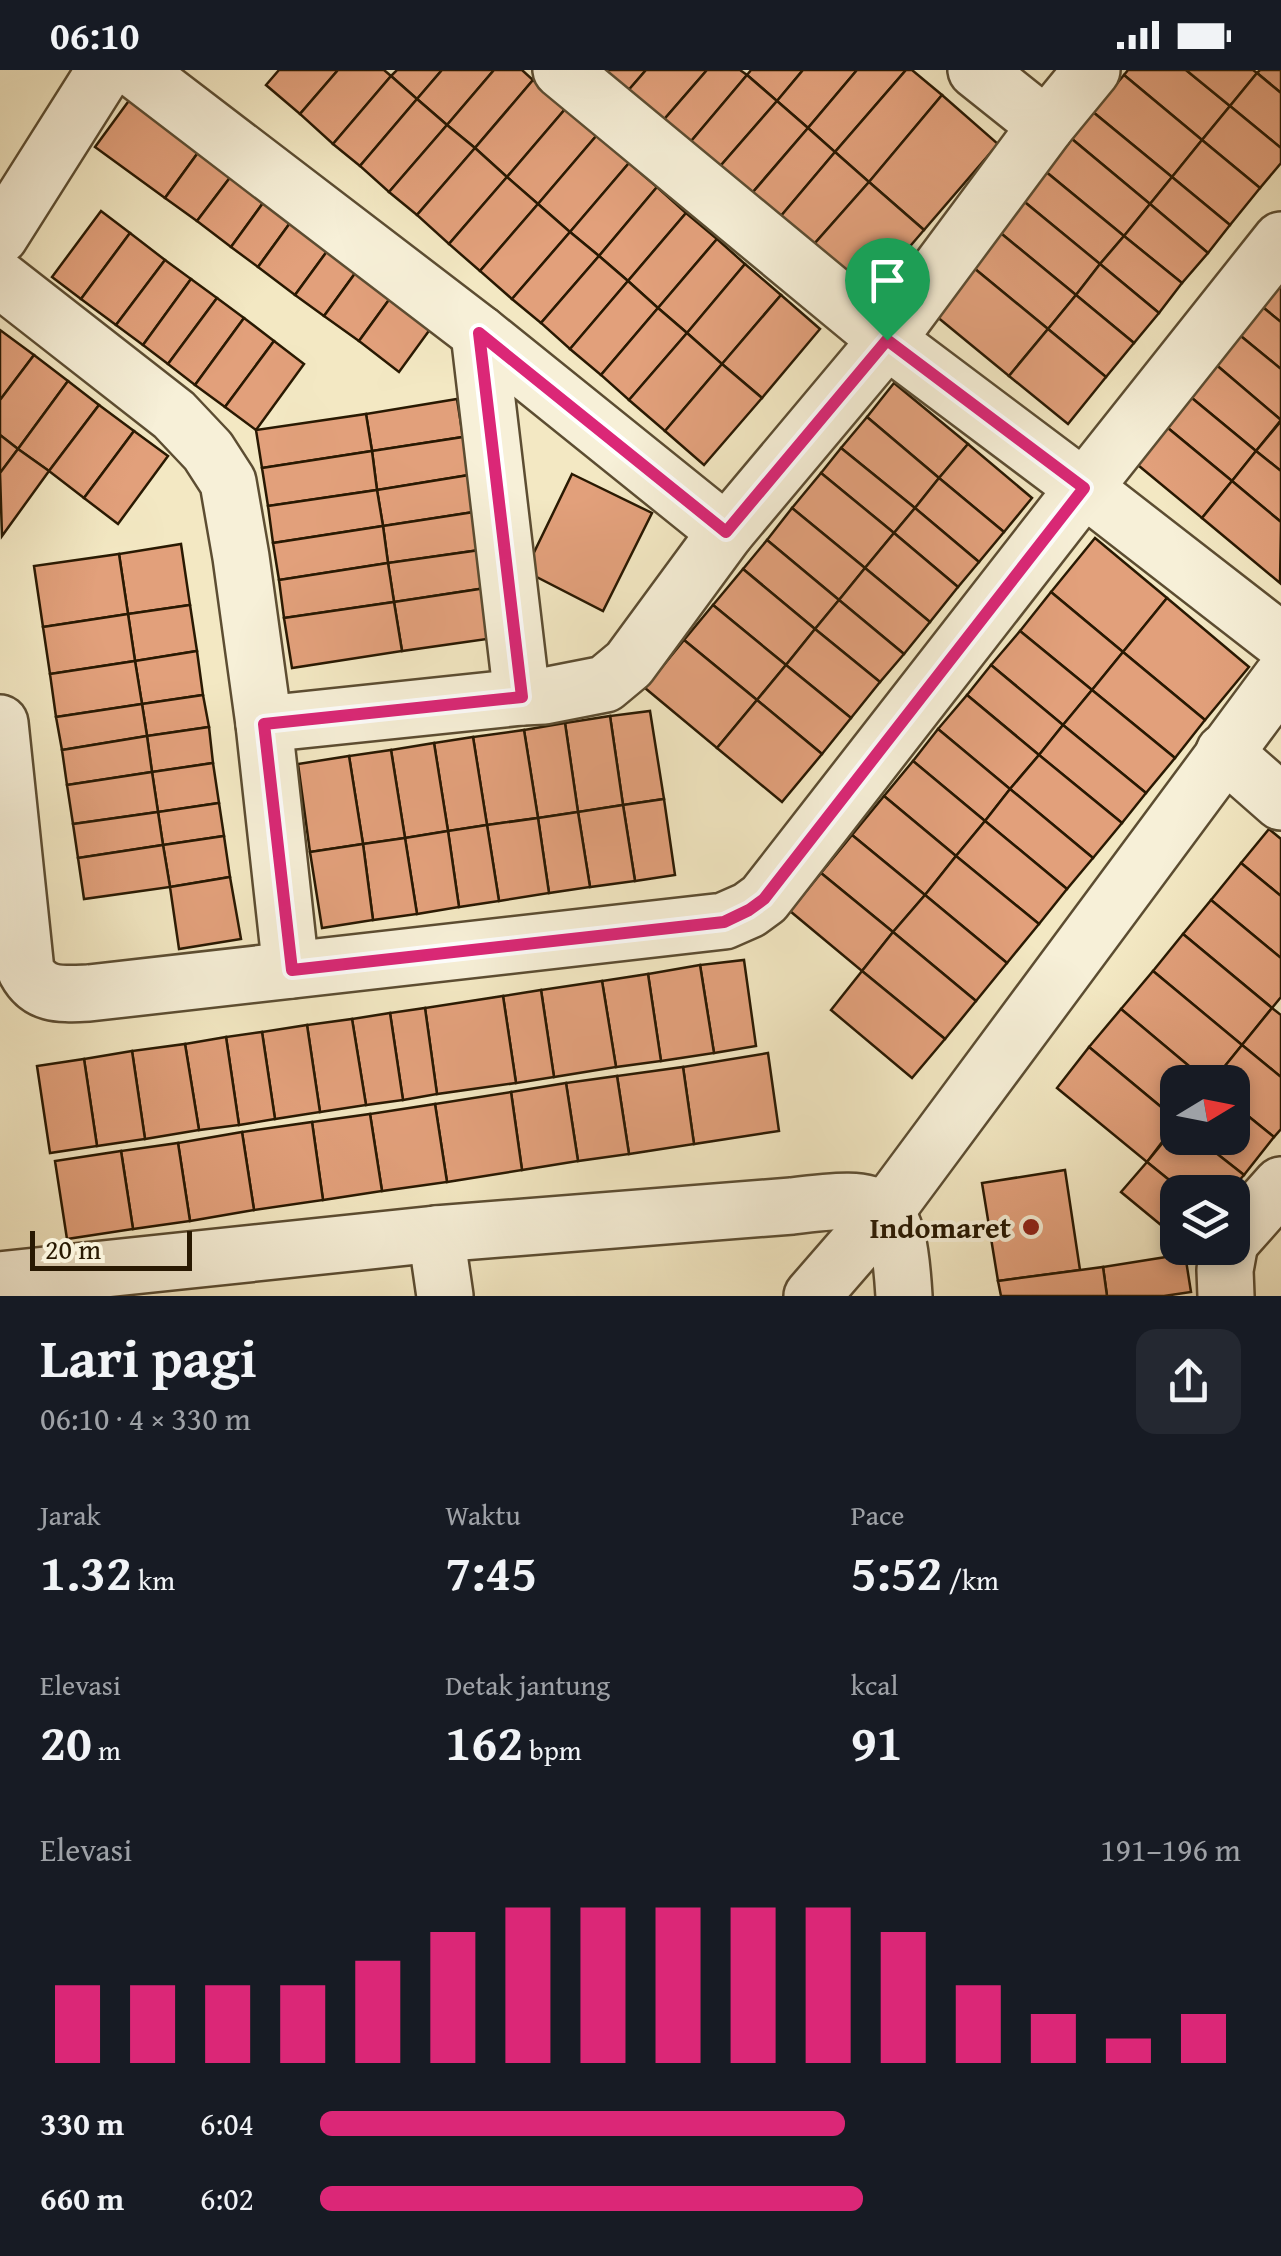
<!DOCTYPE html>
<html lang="id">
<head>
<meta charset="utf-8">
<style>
	:root { --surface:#171b24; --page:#242831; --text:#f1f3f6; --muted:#9ea1a6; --accent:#db2777 }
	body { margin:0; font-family:"Gentium Book Plus",serif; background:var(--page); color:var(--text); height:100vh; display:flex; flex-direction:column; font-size:38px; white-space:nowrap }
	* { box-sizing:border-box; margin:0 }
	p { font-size:32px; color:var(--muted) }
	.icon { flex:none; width:55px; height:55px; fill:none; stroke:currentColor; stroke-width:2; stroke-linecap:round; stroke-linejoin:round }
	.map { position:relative; height:1226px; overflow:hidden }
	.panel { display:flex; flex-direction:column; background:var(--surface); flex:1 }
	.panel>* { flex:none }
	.needle { width:65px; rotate:80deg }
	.controls { position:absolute; left:1160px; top:995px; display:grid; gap:20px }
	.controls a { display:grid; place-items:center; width:90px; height:90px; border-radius:20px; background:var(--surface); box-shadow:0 5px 15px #0003; font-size:50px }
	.scale { position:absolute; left:30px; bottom:25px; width:162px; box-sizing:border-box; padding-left:10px; border:5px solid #291902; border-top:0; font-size:28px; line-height:35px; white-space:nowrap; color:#291902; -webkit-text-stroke:8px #f7f0d8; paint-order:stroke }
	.pin { position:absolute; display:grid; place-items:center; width:85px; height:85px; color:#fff; margin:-102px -42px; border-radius:50% 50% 50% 0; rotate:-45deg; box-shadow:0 0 10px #0007 }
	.pin .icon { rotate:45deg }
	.round { display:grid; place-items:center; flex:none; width:105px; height:105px; border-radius:20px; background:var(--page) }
	.head { display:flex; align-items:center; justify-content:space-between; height:170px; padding:0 40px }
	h1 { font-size:55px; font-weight:700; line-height:75px }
	.stats { display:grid; grid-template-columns:repeat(3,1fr); gap:15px; height:170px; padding:10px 40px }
	.stats div { display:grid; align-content:center }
	.stats b { font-size:50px; font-weight:700 }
	.stats small { font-size:28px; font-weight:400 }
	.stats p { font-size:28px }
	.chart { height:280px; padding:20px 40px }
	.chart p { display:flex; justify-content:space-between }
	.chart svg { width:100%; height:180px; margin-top:10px; stroke:var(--accent); stroke-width:6 }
	ul { padding:0 40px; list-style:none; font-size:32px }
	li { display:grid; grid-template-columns:160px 120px 1fr; align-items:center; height:75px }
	li i { height:25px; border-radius:12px; background:var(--accent) }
	.status { display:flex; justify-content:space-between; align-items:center; height:70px; padding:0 50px; background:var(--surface); direction:ltr }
	.status svg { height:28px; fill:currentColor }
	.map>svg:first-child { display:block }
	.building { fill:#e2a07b; stroke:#291902; stroke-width:2.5 }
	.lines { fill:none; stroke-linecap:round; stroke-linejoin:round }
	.minor-casing { stroke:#5c4d32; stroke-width:60 }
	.minor { stroke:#f7f0d8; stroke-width:55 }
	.route-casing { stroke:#fff; stroke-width:20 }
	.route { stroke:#db2777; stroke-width:12 }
	.poi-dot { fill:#8f2418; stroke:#f7f0d8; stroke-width:4 }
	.labels { text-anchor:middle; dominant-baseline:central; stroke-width:8; stroke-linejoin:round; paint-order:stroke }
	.poi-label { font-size:30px; font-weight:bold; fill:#291902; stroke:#f7f0d8; text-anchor:end }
</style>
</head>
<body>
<div class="status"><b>06:10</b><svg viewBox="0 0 49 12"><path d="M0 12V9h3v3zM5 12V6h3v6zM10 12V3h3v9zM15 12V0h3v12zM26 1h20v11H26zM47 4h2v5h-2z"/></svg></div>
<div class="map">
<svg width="1281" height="1226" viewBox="0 0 1281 1226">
	<rect width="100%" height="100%" fill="#f3e8c3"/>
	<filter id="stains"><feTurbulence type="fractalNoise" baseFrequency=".002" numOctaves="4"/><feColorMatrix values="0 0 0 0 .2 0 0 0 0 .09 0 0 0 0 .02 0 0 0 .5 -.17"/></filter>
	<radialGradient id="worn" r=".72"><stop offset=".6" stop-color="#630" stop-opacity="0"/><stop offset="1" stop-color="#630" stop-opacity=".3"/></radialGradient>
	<g class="building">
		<polygon points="279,0 338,0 300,44 266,15"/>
		<polygon points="338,0 384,0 391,6 333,74 300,44"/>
		<polygon points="397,0 442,0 417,29 391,6"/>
		<polygon points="442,0 494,0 447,55 417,29"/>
		<polygon points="494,0 522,0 533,10 475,78 447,55"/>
		<polygon points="600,0 646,0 626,23"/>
		<polygon points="646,0 707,0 661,53 626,23"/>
		<polygon points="707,0 740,0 747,5 687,76 661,53"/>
		<polygon points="751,0 803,0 777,31 747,5"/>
		<polygon points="803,0 857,0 808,58 777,31"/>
		<polygon points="857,0 906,0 835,82 808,58"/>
		<polygon points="906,0 912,0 942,25 869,112 835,82"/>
		<polygon points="1128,0 1186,0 1230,36 1202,70 1124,5"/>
		<polygon points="1186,0 1253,0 1257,3 1230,36"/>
		<polygon points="1260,0 1281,0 1281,23 1257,3"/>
		<polygon points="1257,3 1281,23 1281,78 1230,36"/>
		<polygon points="747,5 777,31 716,101 687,76"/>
		<polygon points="1124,5 1202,70 1172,107 1093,42"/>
		<polygon points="391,6 417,29 360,96 333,74"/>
		<polygon points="533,10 566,38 507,107 475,78"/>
		<polygon points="136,21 205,73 165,128 95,77"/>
		<polygon points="942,25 998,74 924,160 869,112"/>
		<polygon points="417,29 447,55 389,122 360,96"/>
		<polygon points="777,31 808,58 747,129 716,101"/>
		<polygon points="1230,36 1281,78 1281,93 1260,118 1202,70"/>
		<polygon points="566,38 597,65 538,134 507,107"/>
		<polygon points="1093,42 1172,107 1150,134 1072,69"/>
		<polygon points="447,55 475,78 417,145 389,122"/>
		<polygon points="808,58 835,82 775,153 747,129"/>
		<polygon points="597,65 629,93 570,162 538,134"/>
		<polygon points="1072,69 1150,134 1124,166 1045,101"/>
		<polygon points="1202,70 1260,118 1230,155 1172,107"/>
		<polygon points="205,73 238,97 197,151 165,128"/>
		<polygon points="475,78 507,107 449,174 417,145"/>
		<polygon points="835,82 869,112 808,181 775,153"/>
		<polygon points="629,93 657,117 599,186 570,162"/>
		<polygon points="238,97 271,122 231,177 197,151"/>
		<polygon points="1045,101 1124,166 1100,194 1021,129"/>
		<polygon points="507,107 538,134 480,201 449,174"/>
		<polygon points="1172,107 1230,155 1208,183 1150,134"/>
		<polygon points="869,112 924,160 864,230 808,181"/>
		<polygon points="657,117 686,143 628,211 599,186"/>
		<polygon points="271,122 298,142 258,197 231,177"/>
		<polygon points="1021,129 1100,194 1076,225 997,160"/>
		<polygon points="538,134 570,162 512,229 480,201"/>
		<polygon points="1150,134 1208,183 1182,213 1124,166"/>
		<polygon points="101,141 130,163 81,229 52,207"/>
		<polygon points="298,142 336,169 295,225 258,197"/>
		<polygon points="686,143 717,169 658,238 628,211"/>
		<polygon points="997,160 1076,225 1048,259 969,194"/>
		<polygon points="570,162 599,186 541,253 512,229"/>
		<polygon points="130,163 165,190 116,255 81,229"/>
		<polygon points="1124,166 1182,213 1159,243 1100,194"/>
		<polygon points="336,169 364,191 324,246 295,225"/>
		<polygon points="717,169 745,194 687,263 658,238"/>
		<polygon points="599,186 628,211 570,279 541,253"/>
		<polygon points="165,190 191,209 143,275 116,255"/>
		<polygon points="364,191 399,216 359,271 324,246"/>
		<polygon points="745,194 781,225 722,294 687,263"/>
		<polygon points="969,194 1048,259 1009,306 930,241"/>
		<polygon points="1100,194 1159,243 1134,273 1076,225"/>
		<polygon points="1281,198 1281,252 1254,230"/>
		<polygon points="191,209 217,228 168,294 143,275"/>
		<polygon points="628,211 658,238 601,305 570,279"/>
		<polygon points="399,216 439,247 399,302 359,271"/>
		<polygon points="781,225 820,259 762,328 722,294"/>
		<polygon points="1076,225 1134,273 1106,307 1048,259"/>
		<polygon points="217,228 244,248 195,315 168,294"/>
		<polygon points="1254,230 1281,252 1281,299 1231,258"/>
		<polygon points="658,238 687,263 629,330 601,305"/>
		<polygon points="244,248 274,271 225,337 195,315"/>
		<polygon points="1231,258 1281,299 1281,350 1207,287"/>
		<polygon points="1048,259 1106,307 1068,354 1009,306"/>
		<polygon points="0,260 34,285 0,330"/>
		<polygon points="687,263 722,294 665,361 629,330"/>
		<polygon points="274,271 304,294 256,360 225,337"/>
		<polygon points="34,285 68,311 18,379 0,365 0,330"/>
		<polygon points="1207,287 1281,350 1256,381 1181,319"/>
		<polygon points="722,294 762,328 704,395 665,361"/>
		<polygon points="68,311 99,335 49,401 18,379"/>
		<polygon points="894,313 968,374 939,408 867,347"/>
		<polygon points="1181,319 1256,381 1232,411 1157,349"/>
		<polygon points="457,329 463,367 372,381 366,344"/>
		<polygon points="99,335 134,361 84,428 49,401"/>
		<polygon points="366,344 372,381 262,398 256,360"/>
		<polygon points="867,347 939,408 915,438 841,378"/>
		<polygon points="1157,349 1232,411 1202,448 1127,386"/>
		<polygon points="1281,351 1281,401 1256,381"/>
		<polygon points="134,361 168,386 118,454 84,428"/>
		<polygon points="0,365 18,379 0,403"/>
		<polygon points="463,367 469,405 377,420 372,381"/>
		<polygon points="968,374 1032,428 1004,462 939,408"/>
		<polygon points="841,378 915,438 894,463 821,403"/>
		<polygon points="18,379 49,401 2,466 0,403"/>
		<polygon points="372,381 377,420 268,436 262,398"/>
		<polygon points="1256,381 1281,401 1281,452 1232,411"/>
		<polygon points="821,403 894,463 865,498 792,438"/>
		<polygon points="572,404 652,443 603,541 525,501"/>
		<polygon points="469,405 474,442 383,456 377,420"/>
		<polygon points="939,408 1004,462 979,492 915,438"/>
		<polygon points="1232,411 1281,452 1280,513 1202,448"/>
		<polygon points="377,420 383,456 273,473 268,436"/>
		<polygon points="792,438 865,498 839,530 767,470"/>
		<polygon points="915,438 979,492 958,517 894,463"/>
		<polygon points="474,442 480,480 388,493 383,456"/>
		<polygon points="383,456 388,493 279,510 273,473"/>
		<polygon points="894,463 958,517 930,552 865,498"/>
		<polygon points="1095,468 1167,528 1123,582 1051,522"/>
		<polygon points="767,470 839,530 815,559 743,499"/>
		<polygon points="181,474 190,535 128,544 119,484"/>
		<polygon points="480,480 486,518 394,532 388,493"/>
		<polygon points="119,484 128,544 43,557 34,496"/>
		<polygon points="388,493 394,532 284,548 279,510"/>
		<polygon points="865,498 930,552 904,584 839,530"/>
		<polygon points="743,499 815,559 786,595 713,535"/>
		<polygon points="486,518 494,568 402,581 394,532"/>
		<polygon points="1051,522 1123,582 1092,620 1020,561"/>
		<polygon points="1167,528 1249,597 1205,650 1123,582"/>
		<polygon points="839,530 904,584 880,612 815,559"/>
		<polygon points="394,532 402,581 292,598 284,548"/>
		<polygon points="190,535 197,581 135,591 128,544"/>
		<polygon points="713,535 786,595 757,630 684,570"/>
		<polygon points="128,544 135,591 50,604 43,557"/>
		<polygon points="815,559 880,612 851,648 786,595"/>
		<polygon points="1020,561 1092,620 1063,655 991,595"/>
		<polygon points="684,570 757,630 717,678 645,618"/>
		<polygon points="197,581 203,625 142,634 135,591"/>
		<polygon points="1123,582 1205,650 1175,688 1092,620"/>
		<polygon points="135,591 142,634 56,647 50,604"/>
		<polygon points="786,595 851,648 822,684 757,630"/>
		<polygon points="991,595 1063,655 1039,685 967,625"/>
		<polygon points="1092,620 1175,688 1146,723 1063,655"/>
		<polygon points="203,625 209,657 147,666 142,634"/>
		<polygon points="967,625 1039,685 1010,719 938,659"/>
		<polygon points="757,630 822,684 782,732 717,678"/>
		<polygon points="142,634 147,666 62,680 56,647"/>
		<polygon points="650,641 664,729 623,735 610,646"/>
		<polygon points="610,646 623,735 578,742 565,653"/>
		<polygon points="565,653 578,742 538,748 524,660"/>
		<polygon points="1063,655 1146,723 1122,753 1039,685"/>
		<polygon points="209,657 213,693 152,702 147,666"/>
		<polygon points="938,659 1010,719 985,751 913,691"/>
		<polygon points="524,660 538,748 487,755 473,667"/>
		<polygon points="147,666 152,702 67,715 62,680"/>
		<polygon points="473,667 487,755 448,761 434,673"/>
		<polygon points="434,673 448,761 405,768 391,680"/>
		<polygon points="391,680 405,768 363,774 349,686"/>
		<polygon points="1039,685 1122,753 1093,788 1010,719"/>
		<polygon points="349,686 363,774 310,782 298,694"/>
		<polygon points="913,691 985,751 956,786 884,726"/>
		<polygon points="213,693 219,733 158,742 152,702"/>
		<polygon points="152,702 158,742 73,754 67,715"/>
		<polygon points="1010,719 1093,788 1067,819 985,751"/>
		<polygon points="884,726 956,786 925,825 852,765"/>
		<polygon points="664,729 675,805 635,811 623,735"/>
		<polygon points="219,733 224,766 163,775 158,742"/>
		<polygon points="623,735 635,811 590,817 578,742"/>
		<polygon points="158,742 163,775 78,788 73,754"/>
		<polygon points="578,742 590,817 549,823 538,748"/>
		<polygon points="538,748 549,823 499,831 487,755"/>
		<polygon points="985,751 1067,819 1039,854 956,786"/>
		<polygon points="487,755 499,831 459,837 448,761"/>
		<polygon points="1269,759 1281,769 1281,826 1241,793"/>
		<polygon points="448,761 459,837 417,844 405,768"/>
		<polygon points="852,765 925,825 893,862 821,803"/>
		<polygon points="224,766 230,807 170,817 163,775"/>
		<polygon points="405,768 417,844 373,850 363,774"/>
		<polygon points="363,774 373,850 322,858 310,782"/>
		<polygon points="163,775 170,817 84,829 78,788"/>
		<polygon points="956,786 1039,854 1007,893 925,825"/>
		<polygon points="1241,793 1281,826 1281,888 1211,830"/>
		<polygon points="821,803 893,862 862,901 790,841"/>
		<polygon points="230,807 241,869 179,879 170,817"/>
		<polygon points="925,825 1007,893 976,931 893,862"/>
		<polygon points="1211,830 1281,888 1281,927 1272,938 1183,864"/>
		<polygon points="893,862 976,931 945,969 862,901"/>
		<polygon points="1183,864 1272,938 1242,975 1153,901"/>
		<polygon points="744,890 756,976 714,983 700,895"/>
		<polygon points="700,895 714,983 661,991 648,904"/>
		<polygon points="862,901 945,969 912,1008 831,940"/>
		<polygon points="1153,901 1242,975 1212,1012 1208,1012 1121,939"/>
		<polygon points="648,904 661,991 616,997 602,911"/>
		<polygon points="602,911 616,997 554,1007 541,920"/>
		<polygon points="541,920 554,1007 516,1013 503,926"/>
		<polygon points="503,926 516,1013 437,1024 425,938"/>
		<polygon points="425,938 437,1024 403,1030 390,943"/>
		<polygon points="1272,938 1281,945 1281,1007 1242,975"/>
		<polygon points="1121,939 1208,1012 1178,1012 1178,1051 1089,977"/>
		<polygon points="390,943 403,1030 366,1035 352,949"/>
		<polygon points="352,949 366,1035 320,1042 307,955"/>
		<polygon points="307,955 320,1042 275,1049 262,962"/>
		<polygon points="262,962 275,1049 239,1055 226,967"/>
		<polygon points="226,967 239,1055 199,1060 185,974"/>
		<polygon points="185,974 199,1060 145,1069 132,981"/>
		<polygon points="1242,975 1281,1007 1281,1059 1274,1067 1232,1033 1232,1012 1212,1012"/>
		<polygon points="1089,977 1178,1051 1147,1092 1057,1018"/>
		<polygon points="132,981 145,1069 97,1076 84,989"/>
		<polygon points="768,983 779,1061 694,1074 683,997"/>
		<polygon points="84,989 97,1076 50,1083 37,996"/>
		<polygon points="683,997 694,1074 629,1084 617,1006"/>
		<polygon points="617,1006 629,1084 578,1091 566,1013"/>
		<polygon points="566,1013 578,1091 522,1100 511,1022"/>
		<polygon points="511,1022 522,1100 447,1112 435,1034"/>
		<polygon points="1232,1033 1274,1067 1244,1105 1197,1068 1232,1068"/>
		<polygon points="435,1034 447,1112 382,1121 370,1044"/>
		<polygon points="370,1044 382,1121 323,1130 312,1052"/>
		<polygon points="312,1052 323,1130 254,1140 242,1062"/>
		<polygon points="1178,1054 1178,1068 1197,1068 1244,1105 1229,1122 1184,1122 1147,1092"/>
		<polygon points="242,1062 254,1140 190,1151 178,1073"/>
		<polygon points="178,1073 190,1151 133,1159 121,1081"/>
		<polygon points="121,1081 133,1159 67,1169 55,1091"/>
		<polygon points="1147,1092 1184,1122 1178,1122 1178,1169 1121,1122"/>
		<polygon points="1065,1100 1080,1200 998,1211 982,1113"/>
		<polygon points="1185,1184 1191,1222 1164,1226 1107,1226 1103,1197"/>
		<polygon points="1103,1197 1107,1226 1001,1226 998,1211"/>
	</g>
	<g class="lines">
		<defs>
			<g id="minor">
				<polyline points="135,0 479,263 726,462"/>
				<polyline points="561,0 887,270 1084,418 1281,571"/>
				<polyline points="976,0 1046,56"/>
				<polyline points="0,166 105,0"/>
				<polyline points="0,209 174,345 208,381 228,412 241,487 264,654 291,900"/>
				<polyline points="479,263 522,627"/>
				<path d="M0,653L26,901C40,927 62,924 89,923L724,851L749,840L764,829L1084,418L1281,170"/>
				<polyline points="264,654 522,627 544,626 605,614 629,594 726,462 887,270 1046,56 1092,0"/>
				<polyline points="1224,682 1281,732"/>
				<polyline points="436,1164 445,1226"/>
				<polyline points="1232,1170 1281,1115"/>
				<path d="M0,1210L436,1164L792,1136C886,1124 898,1128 904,1226"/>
				<polyline points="812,1226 885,1142 1281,608"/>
				<polyline points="1226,1226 1225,1200 1229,1178"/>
			</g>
		</defs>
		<use href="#minor" class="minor-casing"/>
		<use href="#minor" class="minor"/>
	</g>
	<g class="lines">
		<defs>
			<polygon id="route" points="479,263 726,462 887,270 1084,418 764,829 749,840 724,852 292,900 264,654 522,627"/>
		</defs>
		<use href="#route" class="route-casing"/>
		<use href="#route" class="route"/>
	</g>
	<circle class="poi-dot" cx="1031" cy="1157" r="10"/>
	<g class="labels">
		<g class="poi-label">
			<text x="1011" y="1157">Indomaret</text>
		</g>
	</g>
	<rect width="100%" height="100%" filter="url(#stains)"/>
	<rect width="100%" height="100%" fill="url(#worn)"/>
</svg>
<div class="controls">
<a><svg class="needle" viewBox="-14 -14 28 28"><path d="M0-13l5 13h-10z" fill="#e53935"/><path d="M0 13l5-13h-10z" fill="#9ea1a6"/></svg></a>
<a><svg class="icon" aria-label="layers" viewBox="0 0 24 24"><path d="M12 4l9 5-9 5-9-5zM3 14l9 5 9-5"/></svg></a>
</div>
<div class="scale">20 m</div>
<div class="pin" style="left:887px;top:270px;background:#1e9e55"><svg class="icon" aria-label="arrive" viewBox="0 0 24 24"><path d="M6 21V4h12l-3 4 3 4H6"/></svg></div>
</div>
<section class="panel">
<div class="head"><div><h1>Lari pagi</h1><p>06:10 · 4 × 330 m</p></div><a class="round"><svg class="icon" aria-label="share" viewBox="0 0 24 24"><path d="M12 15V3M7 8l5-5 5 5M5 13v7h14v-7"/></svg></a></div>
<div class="stats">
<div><p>Jarak</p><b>1.32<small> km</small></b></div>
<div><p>Waktu</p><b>7:45</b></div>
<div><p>Pace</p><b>5:52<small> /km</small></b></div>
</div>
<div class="stats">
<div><p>Elevasi</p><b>20<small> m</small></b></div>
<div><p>Detak jantung</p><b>162<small> bpm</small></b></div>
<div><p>kcal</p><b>91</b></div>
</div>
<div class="chart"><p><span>Elevasi</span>191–196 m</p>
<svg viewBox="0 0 160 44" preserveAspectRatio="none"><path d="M5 44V25M15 44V25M25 44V25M35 44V25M45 44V19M55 44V12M65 44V6M75 44V6M85 44V6M95 44V6M105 44V6M115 44V12M125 44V25M135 44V32M145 44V38M155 44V32"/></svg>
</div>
<ul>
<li><b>330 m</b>6:04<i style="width:57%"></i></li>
<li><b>660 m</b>6:02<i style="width:59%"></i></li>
</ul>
</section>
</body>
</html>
